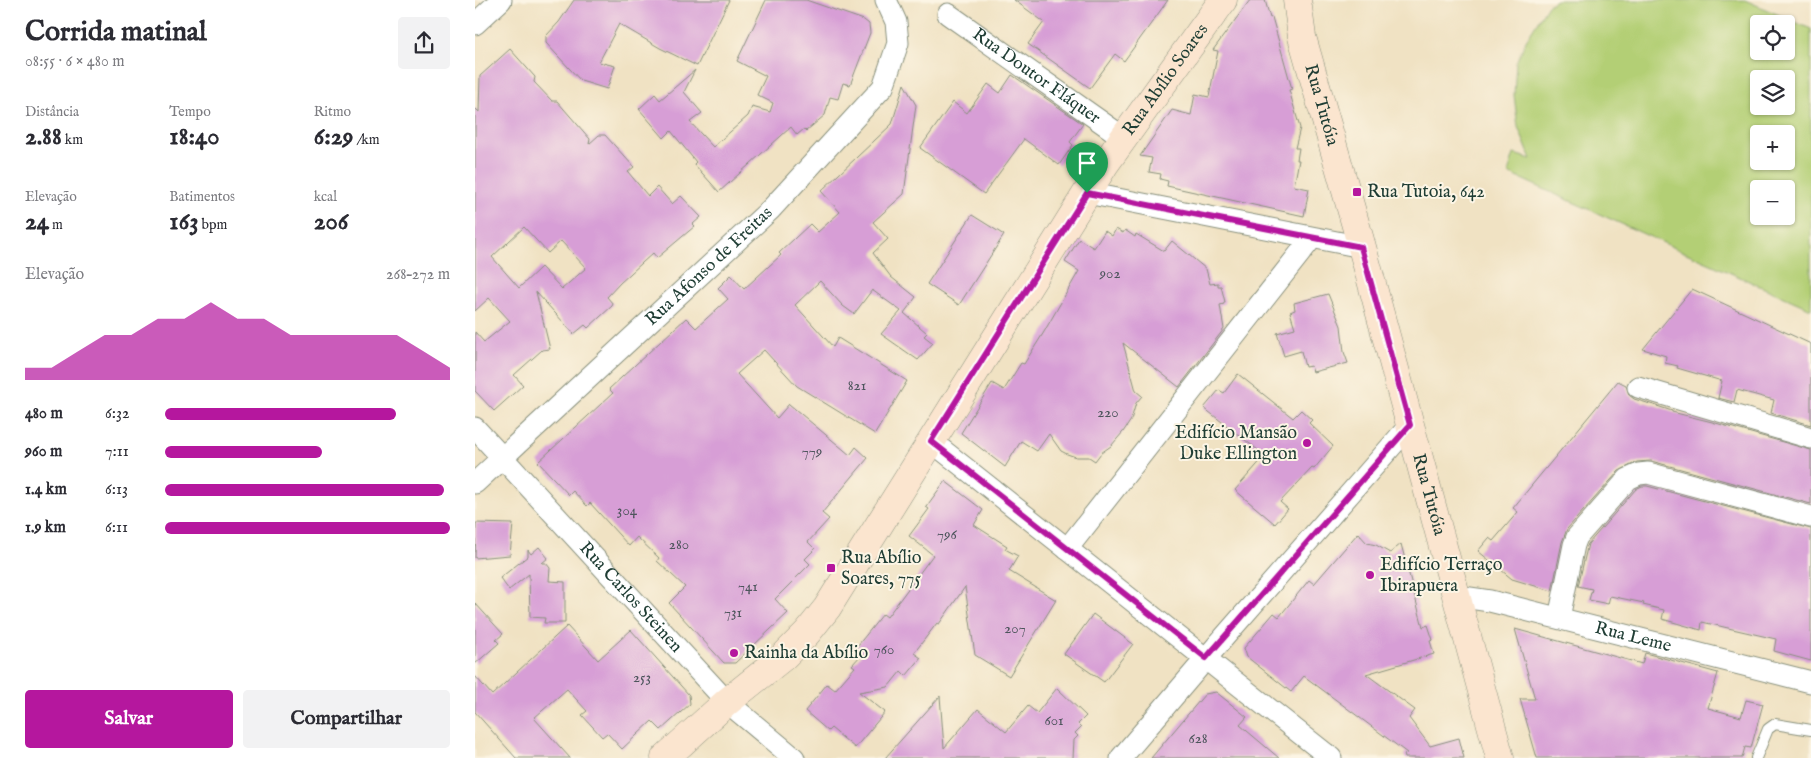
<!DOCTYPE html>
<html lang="pt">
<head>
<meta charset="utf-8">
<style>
	:root { --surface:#fff; --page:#f2f2f3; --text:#2b2b33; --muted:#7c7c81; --accent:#b5179e }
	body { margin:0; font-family:"IM FELL English",serif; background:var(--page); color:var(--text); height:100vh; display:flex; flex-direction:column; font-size:19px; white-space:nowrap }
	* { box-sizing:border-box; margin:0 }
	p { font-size:16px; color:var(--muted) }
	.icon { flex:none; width:28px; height:28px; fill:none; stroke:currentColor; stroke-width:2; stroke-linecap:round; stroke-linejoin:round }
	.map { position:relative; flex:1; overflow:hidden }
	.side { display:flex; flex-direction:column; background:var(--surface); width:475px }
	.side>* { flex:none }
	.controls { position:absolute; left:1275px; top:15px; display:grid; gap:10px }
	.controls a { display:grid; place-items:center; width:45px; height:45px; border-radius:5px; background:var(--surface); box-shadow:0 1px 4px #0004; font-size:25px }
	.pin { position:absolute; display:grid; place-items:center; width:42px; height:42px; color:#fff; margin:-51px -21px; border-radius:50% 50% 50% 0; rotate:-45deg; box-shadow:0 0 5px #0007 }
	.pin .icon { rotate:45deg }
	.round { display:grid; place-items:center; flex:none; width:52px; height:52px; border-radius:5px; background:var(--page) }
	.head { display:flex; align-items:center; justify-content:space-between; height:85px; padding:0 25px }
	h1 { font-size:28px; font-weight:800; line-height:38px }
	.stats { display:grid; grid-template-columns:repeat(3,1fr); gap:8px; height:85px; padding:5px 25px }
	.stats div { display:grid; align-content:center }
	.stats b { font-size:25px; font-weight:800 }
	.stats small { font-size:14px; font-weight:400 }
	.stats p { font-size:14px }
	.chart { height:140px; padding:10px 25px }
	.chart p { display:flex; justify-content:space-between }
	.chart svg { width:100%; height:90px; margin-top:5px; fill:var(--accent); opacity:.7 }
	.cta { display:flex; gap:10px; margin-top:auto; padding:10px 25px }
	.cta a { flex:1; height:58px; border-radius:5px; background:var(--accent); color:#fff; font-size:20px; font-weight:800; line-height:58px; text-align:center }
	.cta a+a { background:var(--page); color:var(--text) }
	ul { padding:0 25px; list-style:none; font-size:16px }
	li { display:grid; grid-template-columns:80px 60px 1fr; align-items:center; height:38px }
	li i { height:12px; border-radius:6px; background:var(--accent) }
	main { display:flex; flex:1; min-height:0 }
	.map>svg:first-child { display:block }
	.green { fill:#b3cf75; stroke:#698654; fill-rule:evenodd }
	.building { fill:#d79ed6; fill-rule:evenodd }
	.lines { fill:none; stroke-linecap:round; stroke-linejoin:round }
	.lane-casing { stroke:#88907c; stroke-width:12 }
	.street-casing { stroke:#88907c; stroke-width:23 }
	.secondary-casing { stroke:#88907c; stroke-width:29 }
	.lane { stroke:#fff; stroke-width:10 }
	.street { stroke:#fff; stroke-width:21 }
	.secondary { stroke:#fbe5cf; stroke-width:28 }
	.route-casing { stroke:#fff; stroke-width:10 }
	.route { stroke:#b5179e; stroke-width:6 }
	.poi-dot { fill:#b5179e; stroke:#fcf5e5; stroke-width:2 }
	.labels { text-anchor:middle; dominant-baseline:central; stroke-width:4; stroke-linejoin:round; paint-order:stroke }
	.number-label { font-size:15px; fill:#4d555c }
	.street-label { font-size:18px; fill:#1f3d34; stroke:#fcf5e5 }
	.poi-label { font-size:18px; fill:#1f3d34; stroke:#fcf5e5; text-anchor:start }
</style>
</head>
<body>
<main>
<section class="side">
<div class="head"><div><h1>Corrida matinal</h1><p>08:55 · 6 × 480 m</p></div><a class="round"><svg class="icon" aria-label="share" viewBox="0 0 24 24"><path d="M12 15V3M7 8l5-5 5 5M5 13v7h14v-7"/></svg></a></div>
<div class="stats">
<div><p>Distância</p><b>2.88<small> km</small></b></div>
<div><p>Tempo</p><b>18:40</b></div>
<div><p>Ritmo</p><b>6:29<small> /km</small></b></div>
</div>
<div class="stats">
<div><p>Elevação</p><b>24<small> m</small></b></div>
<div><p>Batimentos</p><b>163<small> bpm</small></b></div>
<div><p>kcal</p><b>206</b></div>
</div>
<div class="chart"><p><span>Elevação</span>268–272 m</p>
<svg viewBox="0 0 160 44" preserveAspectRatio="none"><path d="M0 44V38L10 38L20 30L30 22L40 22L50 14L60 14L70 6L80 14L90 14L100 22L110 22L120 22L130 22L140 22L150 30L160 38V44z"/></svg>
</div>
<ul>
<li><b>480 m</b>6:32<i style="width:81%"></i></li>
<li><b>960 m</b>7:11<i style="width:55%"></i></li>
<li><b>1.4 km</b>6:13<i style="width:98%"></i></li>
<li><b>1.9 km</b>6:11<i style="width:100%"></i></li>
</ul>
<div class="cta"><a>Salvar</a><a>Compartilhar</a></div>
</section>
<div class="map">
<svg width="1336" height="758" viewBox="0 0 1336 758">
	<rect width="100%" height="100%" fill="#fcf5e5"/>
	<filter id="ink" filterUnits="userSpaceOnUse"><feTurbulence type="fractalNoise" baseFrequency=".02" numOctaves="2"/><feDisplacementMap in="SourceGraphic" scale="10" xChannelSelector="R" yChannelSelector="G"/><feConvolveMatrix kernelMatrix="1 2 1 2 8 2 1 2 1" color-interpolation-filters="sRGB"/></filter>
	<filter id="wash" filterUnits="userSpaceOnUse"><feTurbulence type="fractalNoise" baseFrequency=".0096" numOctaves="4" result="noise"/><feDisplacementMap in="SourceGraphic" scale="20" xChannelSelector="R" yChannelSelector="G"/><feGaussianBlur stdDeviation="1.12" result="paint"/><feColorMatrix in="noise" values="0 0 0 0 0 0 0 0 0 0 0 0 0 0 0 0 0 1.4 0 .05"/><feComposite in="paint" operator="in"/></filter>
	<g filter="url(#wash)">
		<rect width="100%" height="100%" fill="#f0e2c3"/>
		<path class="green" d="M1081,0H1270L1336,29V309L1033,173L1039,154L1056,159L1043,127L1039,95L1041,62L1054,35L1073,5ZM1284,24H1311V51H1284ZM1284,79H1311V106H1284ZM1284,134H1311V161H1284ZM1284,189H1311V216H1284Z"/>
		<g id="blocks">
			<g class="building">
				<polygon points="99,0 254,0 222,66 185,48 144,24 124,62 140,66 132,89 106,81 71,43 71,36 84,22"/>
				<polygon points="291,0 331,0 389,20 394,24 395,33 375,85 368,83 363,99 355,97 350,115 331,131 329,129 322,135 316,127 244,192 219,164 221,162 196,131 189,138 164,109 180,94 185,100 220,70 209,92 227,113 215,122 238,147 273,116 277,107 295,112 298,103 282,95 291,76 262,61"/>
				<polygon points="539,0 693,0 649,61 640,54 615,88 553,44 569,22"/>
				<polygon points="775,0 790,0 795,18 797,17 817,89 814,90 825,128 820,148 824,148 822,160 824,160 819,186 834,189 829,216 692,186 693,181 685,179 686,174 674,172 677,158 665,156 697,110 716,115 720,94 734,97 743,51 738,50"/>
				<path d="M35,49L60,77L59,82L77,101H82L115,139L114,144L124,135H130L159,167L153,172L173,196L182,187L197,204L206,196L226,217L218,224L220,226L182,258L178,253L145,283L132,297L138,304L137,306L113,328L110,325L99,334L61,292L75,349L67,350L39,375L48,385L19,411L0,391V332L9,342L35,321L14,298L0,311V108L4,112L5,76ZM49,227L73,253L86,241L111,268L87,289L66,267L44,288L17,257Z"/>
				<polygon points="537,75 608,124 595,142 598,145 584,165 549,139 509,194 445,148 478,102 492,113 513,84 525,93"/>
				<polygon points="429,84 441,105 429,194 398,222 413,239 398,253 416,277 441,297 429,313 452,333 449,336 458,343 443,360 406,334 426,311 397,290 379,314 368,306 345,281 320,305 358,347 363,338 432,381 400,434 322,386 289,350 262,374 302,418 314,404 375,455 381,447 393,458 347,513 354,519 333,542 340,549 330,559 335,564 300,599 313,613 260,663 249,663 194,603 210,587 182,561 184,558 162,537 154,546 115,503 112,506 98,491 94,495 63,462 138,393 134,389 211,318 221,328 253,299 243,288 256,275 269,289 306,255 304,253 335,224 343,232 365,212 346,191 417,124"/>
				<polygon points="497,215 529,235 484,305 452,284"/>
				<polygon points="641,229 648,233 650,230 660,237 661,234 689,251 697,241 731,269 735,284 743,283 743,286 746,286 750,302 749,302 749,304 745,305 749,329 704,387 648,343 661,391 667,396 661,403 656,420 648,432 636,446 626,453 620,461 614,457 601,457 592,454 586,451 574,434 562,451 546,441 530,467 486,433 517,383 529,390 546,363 549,364 569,332 604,271 590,262 604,239 619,248 630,231 637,236"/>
				<polygon points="1217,289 1336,344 1336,425 1296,413 1299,400 1262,390 1259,402 1243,398 1247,381 1202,368 1203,366 1190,363 1191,356 1168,349"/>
				<polygon points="853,294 866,326 869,352 873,363 838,372 836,366 830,367 826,351 809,356 802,333 820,328 815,312 820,310 819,303"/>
				<polygon points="763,374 818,418 826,410 837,420 834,423 858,446 839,469 837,468 805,502 813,509 800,524 760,490 789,457 787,455 788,454 729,408 744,390 749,393"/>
				<polygon points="1143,381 1151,385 1154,395 1159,399 1182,406 1197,411 1197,412 1237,422 1336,450 1336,504 1176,461 1162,462 1144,471 1092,529 1087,542 1077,591 1037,579 1003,551 1014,538 1018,541 1043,512 1038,508"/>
				<polygon points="470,481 508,510 499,525 532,546 530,549 543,556 534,571 581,600 534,676 500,655 490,587 464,624 462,623 439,653 446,658 431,676 426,671 413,687 384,692 410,712 380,748 356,728 353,731 330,711 352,684 360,690 380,667 377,665 386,655 379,650 408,614 412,617 458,555 434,536 454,509 451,507"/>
				<polygon points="1167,486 1172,486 1336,529 1336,661 1299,651 1301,639 1227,622 1226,630 1187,619 1189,610 1168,605 1169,603 1135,596 1133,604 1114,600 1117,589 1103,586 1113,544 1161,489"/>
				<polygon points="1,523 38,524 35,555 0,558"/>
				<polygon points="883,533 892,543 901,545 915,553 926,544 948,627 953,625 958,640 955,641 959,654 891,674 940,710 934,718 955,746 984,738 989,758 930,758 929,754 932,753 829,676 816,692 772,657 769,648 799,613 804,617 834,580 839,584"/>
				<polygon points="64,547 73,558 67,563 71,563 75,568 74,581 90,582 90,623 69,623 70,618 55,617 54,574 34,590 25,578 53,556 53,550 56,554"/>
				<polygon points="0,603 28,634 21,640 24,643 0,664"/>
				<polygon points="618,614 658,644 629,682 589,654"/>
				<polygon points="92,626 123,660 156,630 214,695 215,704 186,730 177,721 147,749 132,733 127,737 107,715 112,711 92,689 59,718 95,758 41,758 0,712 0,676 17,695"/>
				<polygon points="1040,629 1167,664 1170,653 1243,673 1233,708 1266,717 1271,700 1288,704 1276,748 1270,747 1267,758 1062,758 1045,699 1060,699"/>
				<polygon points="582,688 611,716 603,724 606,727 600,733 603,736 599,740 598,758 410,758 465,696 469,748 503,709 531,732 553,706 562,713"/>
				<polygon points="741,692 772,717 765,725 804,758 676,758 730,694"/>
			</g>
		</g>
	</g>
	<g filter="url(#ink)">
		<use href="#blocks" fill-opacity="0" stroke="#88907c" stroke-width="1"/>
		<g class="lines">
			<defs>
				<polyline id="lane" points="1281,758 1293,729 1300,724 1336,730"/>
				<g id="street">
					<path id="s1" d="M473,14L649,138"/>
					<polyline points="0,24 26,0"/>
					<polyline points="612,193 887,247"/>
					<polyline points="1163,387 1336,438"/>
					<path id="s2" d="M0,428L252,702L319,758"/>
					<polyline points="456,441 856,758"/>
					<path id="s3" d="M0,483L296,209L408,87L423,43L421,22L411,0"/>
					<polyline points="592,549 837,238"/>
					<path id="s4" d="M981,596L1015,601L1336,682"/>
					<polyline points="1084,618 1099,545 1102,537 1153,479 1164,474 1173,473 1336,517"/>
					<polyline points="646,758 751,635 935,425"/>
				</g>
				<g id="secondary">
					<path id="s5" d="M822,0L827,37L887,247L1025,758"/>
					<path id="s6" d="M190,758L252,702L308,657L332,633L352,608L630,164L748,0"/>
				</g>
			</defs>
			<use href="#lane" class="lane-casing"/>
			<use href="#street" class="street-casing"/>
			<use href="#secondary" class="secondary-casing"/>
			<use href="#lane" class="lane"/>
			<use href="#street" class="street"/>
			<use href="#secondary" class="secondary"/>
		</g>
	</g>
	<g class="lines" filter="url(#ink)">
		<defs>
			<polygon id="route" points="612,193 886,247 935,425 731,658 456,441"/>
		</defs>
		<use href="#route" class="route-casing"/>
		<use href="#route" class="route"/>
	</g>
	<g class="poi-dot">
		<rect x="877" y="187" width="10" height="10" rx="2.5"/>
		<circle cx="832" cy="443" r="5"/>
		<rect x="351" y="563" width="10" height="10" rx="2.5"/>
		<circle cx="895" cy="575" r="5"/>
		<circle cx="259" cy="653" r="5"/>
	</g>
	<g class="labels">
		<g class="number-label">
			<text x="635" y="273">902</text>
			<text x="382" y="385">821</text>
			<text x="633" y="412">220</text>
			<text x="337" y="451">779</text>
			<text x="152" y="510">304</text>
			<text x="472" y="534">796</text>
			<text x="204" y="544">280</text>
			<text x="273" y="586">741</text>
			<text x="258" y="612">731</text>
			<text x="540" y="628">207</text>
			<text x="409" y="649">760</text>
			<text x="167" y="677">253</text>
			<text x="579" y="720">601</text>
			<text x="723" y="738">628</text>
		</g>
		<g class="street-label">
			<text stroke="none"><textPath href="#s1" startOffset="108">Rua Doutor Fláquer</textPath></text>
			<text stroke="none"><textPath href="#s6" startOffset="849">Rua Abílio Soares</textPath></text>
			<text stroke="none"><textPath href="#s5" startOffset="108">Rua Tutóia</textPath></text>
			<text stroke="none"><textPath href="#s3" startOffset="319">Rua Afonso de Freitas</textPath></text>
			<text stroke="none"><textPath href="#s5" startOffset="512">Rua Tutóia</textPath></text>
			<text stroke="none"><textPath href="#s2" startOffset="230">Rua Carlos Steinen</textPath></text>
			<text stroke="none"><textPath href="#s4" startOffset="182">Rua Leme</textPath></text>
		</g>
		<g class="poi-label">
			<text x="892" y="192">Rua Tutoia, 642</text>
			<text x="822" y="433" text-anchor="end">Edifício Mansão<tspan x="822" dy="21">Duke Ellington</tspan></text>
			<text x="366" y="558">Rua Abílio<tspan x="366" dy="21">Soares, 775</tspan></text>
			<text x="905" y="565">Edifício Terraço<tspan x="905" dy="21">Ibirapuera</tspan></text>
			<text x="269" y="653">Rainha da Abílio</text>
		</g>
	</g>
</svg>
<div class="controls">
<a><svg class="icon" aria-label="locate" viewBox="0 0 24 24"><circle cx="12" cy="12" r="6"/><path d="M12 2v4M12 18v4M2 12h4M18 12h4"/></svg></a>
<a><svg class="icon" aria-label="layers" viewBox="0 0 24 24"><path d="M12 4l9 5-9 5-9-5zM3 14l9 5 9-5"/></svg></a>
<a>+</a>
<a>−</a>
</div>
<div class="pin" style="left:612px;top:193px;background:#1e9e55"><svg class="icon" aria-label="arrive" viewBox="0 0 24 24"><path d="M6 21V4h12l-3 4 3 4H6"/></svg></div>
</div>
</main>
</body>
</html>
